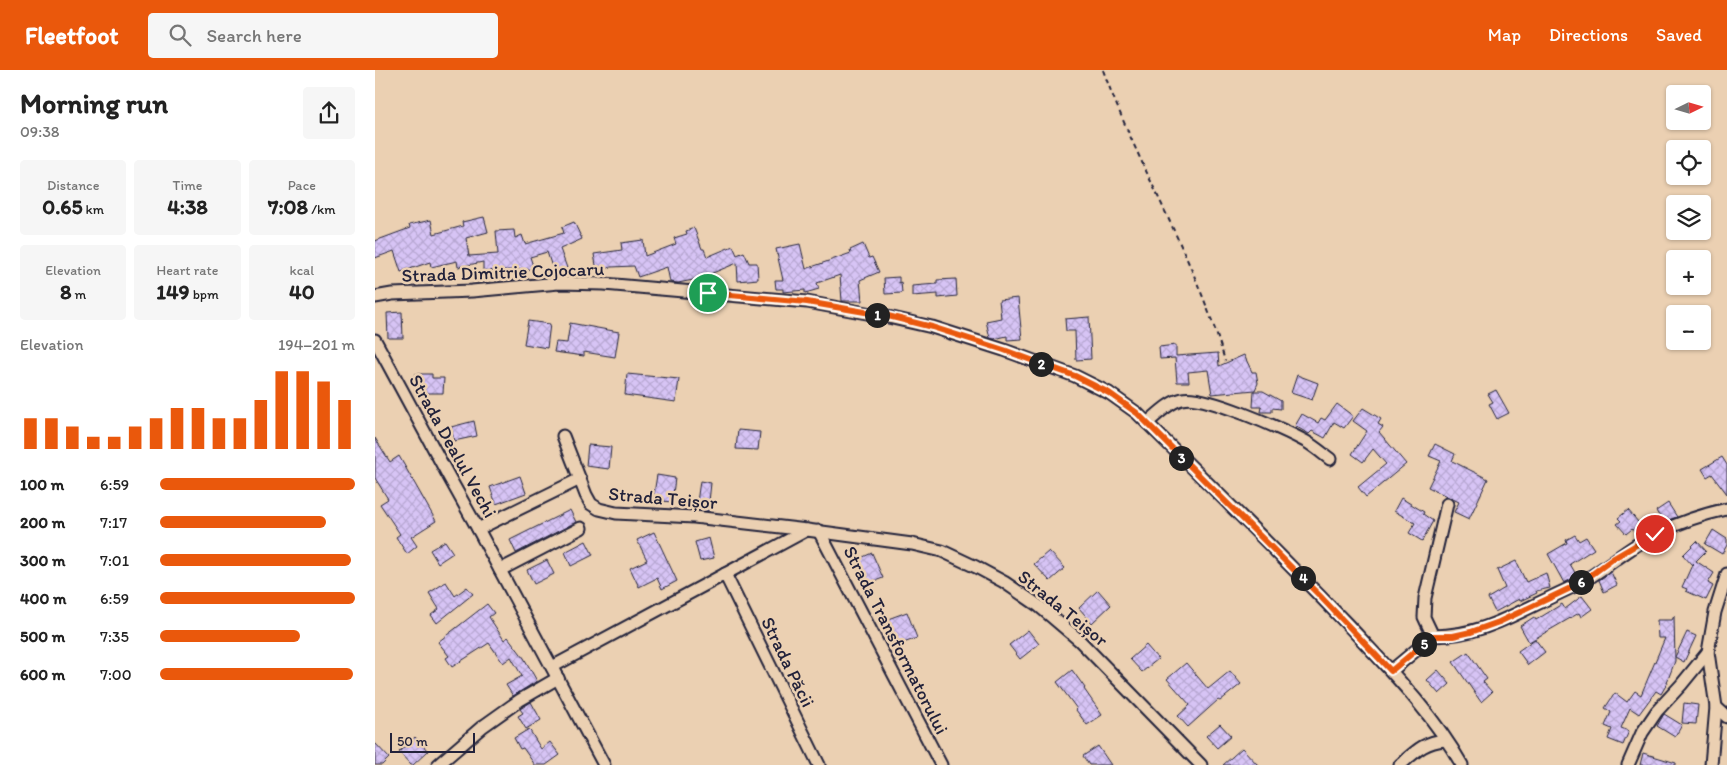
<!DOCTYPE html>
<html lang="en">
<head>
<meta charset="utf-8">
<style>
	:root { --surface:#fff; --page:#f6f6f6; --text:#222; --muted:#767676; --accent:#ea580c }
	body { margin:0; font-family:Itim,sans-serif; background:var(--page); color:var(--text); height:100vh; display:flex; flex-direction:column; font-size:19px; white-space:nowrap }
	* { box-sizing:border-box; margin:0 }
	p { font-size:16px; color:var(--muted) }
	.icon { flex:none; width:28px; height:28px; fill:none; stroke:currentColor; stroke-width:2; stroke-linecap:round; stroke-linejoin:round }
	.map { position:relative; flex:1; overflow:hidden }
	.drawer { display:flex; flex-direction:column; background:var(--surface); width:375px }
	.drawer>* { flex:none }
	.needle { width:32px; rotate:85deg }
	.controls { position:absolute; left:1291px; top:15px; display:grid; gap:10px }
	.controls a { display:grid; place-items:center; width:45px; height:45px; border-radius:5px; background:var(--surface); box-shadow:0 1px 4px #0004; font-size:25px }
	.scale { position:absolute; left:15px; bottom:12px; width:85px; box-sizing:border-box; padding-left:5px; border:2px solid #22223b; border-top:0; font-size:14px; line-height:18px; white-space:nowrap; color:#22223b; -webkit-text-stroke:4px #ebd0b2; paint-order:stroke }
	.pin { position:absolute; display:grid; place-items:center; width:42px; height:42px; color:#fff; margin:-21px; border:2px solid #fff; border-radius:50%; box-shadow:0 1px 5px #0007 }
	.km { position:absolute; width:25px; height:25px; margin:-12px; border-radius:50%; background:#222; color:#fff; font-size:14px; line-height:25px; text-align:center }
	.round { display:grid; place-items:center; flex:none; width:52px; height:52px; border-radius:5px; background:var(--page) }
	.head { display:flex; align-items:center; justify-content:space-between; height:85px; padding:0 20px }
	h1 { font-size:28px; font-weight:700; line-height:38px }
	.stats { display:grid; grid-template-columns:repeat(3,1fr); gap:8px; height:85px; padding:5px 20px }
	.stats div { display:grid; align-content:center; border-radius:5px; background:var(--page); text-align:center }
	.stats b { font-size:21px; font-weight:700 }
	.stats small { font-size:14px; font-weight:400 }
	.stats p { font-size:14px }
	.chart { height:140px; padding:10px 20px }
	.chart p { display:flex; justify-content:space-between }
	.chart svg { width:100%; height:90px; margin-top:5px; stroke:var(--accent); stroke-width:6 }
	ul { padding:0 20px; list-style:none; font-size:16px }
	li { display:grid; grid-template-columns:80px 60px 1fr; align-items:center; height:38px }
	li i { height:12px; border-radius:6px; background:var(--accent) }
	header { display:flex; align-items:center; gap:30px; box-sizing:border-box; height:70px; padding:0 25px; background:var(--accent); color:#fff }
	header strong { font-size:24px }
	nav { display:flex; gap:28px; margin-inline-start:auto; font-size:18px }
	.search { width:350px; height:45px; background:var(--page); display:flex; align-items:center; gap:12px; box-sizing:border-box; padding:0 18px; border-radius:5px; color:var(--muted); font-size:19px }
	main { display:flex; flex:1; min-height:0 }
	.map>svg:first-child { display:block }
	.building { fill:url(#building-cross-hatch); stroke:#22223b }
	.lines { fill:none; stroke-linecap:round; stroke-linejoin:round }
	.minor-casing { stroke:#22223b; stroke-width:15 }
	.path { stroke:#22223b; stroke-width:2; stroke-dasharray:5 4; stroke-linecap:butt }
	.minor { stroke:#ebd0b2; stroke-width:11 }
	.route-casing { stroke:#fff; stroke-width:10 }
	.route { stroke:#ea580c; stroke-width:6 }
	.labels { text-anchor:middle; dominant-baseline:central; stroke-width:5; stroke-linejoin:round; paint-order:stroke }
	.street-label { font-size:19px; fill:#22223b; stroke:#ebd0b2 }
</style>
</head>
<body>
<header>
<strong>Fleetfoot</strong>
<div class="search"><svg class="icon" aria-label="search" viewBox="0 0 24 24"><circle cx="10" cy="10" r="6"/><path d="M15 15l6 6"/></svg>Search here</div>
<nav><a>Map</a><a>Directions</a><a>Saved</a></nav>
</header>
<main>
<section class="drawer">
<div class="head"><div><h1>Morning run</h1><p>09:38</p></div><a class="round"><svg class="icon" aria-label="share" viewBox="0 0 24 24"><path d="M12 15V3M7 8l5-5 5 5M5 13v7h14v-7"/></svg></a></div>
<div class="stats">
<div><p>Distance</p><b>0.65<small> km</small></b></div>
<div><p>Time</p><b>4:38</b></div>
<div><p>Pace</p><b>7:08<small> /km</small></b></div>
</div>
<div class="stats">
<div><p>Elevation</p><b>8<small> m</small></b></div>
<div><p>Heart rate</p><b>149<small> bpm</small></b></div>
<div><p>kcal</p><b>40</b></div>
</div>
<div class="chart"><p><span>Elevation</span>194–201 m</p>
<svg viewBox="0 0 160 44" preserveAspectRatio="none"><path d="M5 44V29M15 44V29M25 44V33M35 44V38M45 44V38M55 44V33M65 44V29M75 44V24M85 44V24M95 44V29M105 44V29M115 44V20M125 44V6M135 44V6M145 44V11M155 44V20"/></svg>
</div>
<ul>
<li><b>100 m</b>6:59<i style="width:100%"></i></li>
<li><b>200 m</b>7:17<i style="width:85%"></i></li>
<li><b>300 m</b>7:01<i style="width:98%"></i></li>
<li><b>400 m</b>6:59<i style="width:100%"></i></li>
<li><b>500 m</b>7:35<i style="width:72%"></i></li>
<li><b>600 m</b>7:00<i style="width:99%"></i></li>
</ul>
</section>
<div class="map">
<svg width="1352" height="695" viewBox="0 0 1352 695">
	<defs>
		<pattern id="building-cross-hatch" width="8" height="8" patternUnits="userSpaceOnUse" patternTransform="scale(1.25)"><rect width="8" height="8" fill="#d7c4f5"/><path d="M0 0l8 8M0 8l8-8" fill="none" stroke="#b8a8d3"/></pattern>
	</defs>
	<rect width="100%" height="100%" fill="#ebd0b2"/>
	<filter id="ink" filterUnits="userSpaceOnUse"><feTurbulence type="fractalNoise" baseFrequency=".02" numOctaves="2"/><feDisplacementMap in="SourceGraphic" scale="10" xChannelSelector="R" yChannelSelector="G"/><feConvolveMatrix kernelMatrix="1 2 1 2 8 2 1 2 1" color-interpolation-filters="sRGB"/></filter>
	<g filter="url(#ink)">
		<g class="building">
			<polygon points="109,147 113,162 91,168 94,186 123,184 121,161 139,160 140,168 147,165 150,174 189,163 187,157 199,152 207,169 185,179 192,198 179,203 172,182 155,187 159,199 136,200 108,201 108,192 83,197 82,191 56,197 55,192 26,202 19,181 0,188 0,171 35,158 34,155 56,150 59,164 88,156 87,152"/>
			<polygon points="319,158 327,179 329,179 332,187 358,176 362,185 369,182 374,193 382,193 383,209 363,211 362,193 323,209 303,213 295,212 292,197 263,207 259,196 236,197 222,201 219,184 247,180 246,173 268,170 270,186 301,174 299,168 312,164 311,161"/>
			<polygon points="425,174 431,199 476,183 475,180 488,174 494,188 497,187 504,202 485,210 487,231 467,231 465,205 442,213 444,219 430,223 430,220 408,222 408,219 401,219 400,210 408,210 401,179"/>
			<polygon points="524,207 524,213 526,212 527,223 510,224 509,208"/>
			<polygon points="581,209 582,226 563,228 563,224 537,226 537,216 562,214 562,210"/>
			<polygon points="643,228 647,269 632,270 632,266 619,269 615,268 611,251 626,248 624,230"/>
			<polygon points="27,242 28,268 13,268 12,243"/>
			<polygon points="714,247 716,289 701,290 700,261 691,261 690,249"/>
			<polygon points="153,251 175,254 172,278 149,274"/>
			<polygon points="195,253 244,262 240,287 209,282 209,286 179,282 181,272 192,273"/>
			<polygon points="801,275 801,286 843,283 844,296 869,285 877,302 881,302 883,313 880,320 837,324 833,300 813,302 814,312 802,312 800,288 785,289 784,277"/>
			<polygon points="40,304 57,304 57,308 69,308 68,323 40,323"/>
			<polygon points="252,304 304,309 301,332 250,325"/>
			<polygon points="922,305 943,313 937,330 916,323"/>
			<polygon points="1121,320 1134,343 1122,349 1114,334 1118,332 1113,324"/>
			<polygon points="879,321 888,321 906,331 906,339 897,338 897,342 886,342 887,337 878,337"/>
			<polygon points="962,334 978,346 969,358 959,352 950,368 937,361 934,364 920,356 927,344 943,353 946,348 950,350"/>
			<polygon points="988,338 1006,349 1003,354 1008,357 1004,362 1031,394 991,427 983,417 1011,394 998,379 988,392 977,384 992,361 978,351"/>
			<polygon points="99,351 102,366 79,371 76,357"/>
			<polygon points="363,360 385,362 383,380 361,379"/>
			<polygon points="0,368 15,392 24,386 61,451 36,467 42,476 32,484 21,467 25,464 5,434 13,429 0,408"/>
			<polygon points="1060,374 1080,384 1077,391 1113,409 1094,449 1079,442 1084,432 1053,417 1066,391 1054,386"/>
			<polygon points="213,375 236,377 234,399 211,396"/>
			<polygon points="1347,387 1352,395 1352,424 1337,404 1332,407 1327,399"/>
			<polygon points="282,405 300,408 297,432 278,430"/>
			<polygon points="145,406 151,423 121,434 115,417"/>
			<polygon points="325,411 336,413 333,441 321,439"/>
			<polygon points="1026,428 1049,442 1048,444 1058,451 1047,471 1034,463 1040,453 1019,441"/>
			<polygon points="1293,433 1302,447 1288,452 1281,441"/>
			<polygon points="195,440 201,452 141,483 135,470"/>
			<polygon points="1253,440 1269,459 1262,465 1257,459 1251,464 1242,454 1246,451 1243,448"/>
			<polygon points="1338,460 1352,469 1352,475 1347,484 1330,474"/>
			<polygon points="279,462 302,511 287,519 282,508 264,517 255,498 272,490 262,470"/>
			<polygon points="1200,465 1204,471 1211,467 1219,479 1195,494 1202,506 1189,513 1173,484 1192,473 1191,470"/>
			<polygon points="334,468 339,488 325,491 320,472"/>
			<polygon points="70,471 78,483 63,493 55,480"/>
			<polygon points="211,471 218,485 196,496 190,482"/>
			<polygon points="1322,471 1331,481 1321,491 1339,503 1333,513 1338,516 1331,530 1311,521 1312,519 1307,517 1318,493 1317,495 1308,485"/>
			<polygon points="674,481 690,498 675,511 659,494"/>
			<polygon points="497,483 508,508 489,515 479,491"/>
			<polygon points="172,490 179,504 159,514 152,500"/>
			<polygon points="1141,491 1151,512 1171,503 1175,518 1161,521 1162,523 1145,531 1144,529 1120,542 1113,528 1130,518 1122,500"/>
			<polygon points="1236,502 1242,515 1229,522 1224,510"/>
			<polygon points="71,512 80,526 92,517 98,524 62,553 56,545 64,539 54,523"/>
			<polygon points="723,520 736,535 717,553 704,538"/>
			<polygon points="1207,526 1217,539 1206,547 1204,543 1154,572 1145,556 1159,547 1161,550 1187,534 1190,539"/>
			<polygon points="112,534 119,543 114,547 129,570 133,567 149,588 162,611 138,626 131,615 147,606 136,587 128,593 114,573 77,597 71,588 74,586 63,572"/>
			<polygon points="532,542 542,568 523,575 513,549"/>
			<polygon points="1299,546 1300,591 1292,612 1293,612 1286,624 1281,621 1264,644 1255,638 1246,658 1254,661 1248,675 1233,669 1237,659 1230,656 1236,642 1230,638 1240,623 1252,632 1260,621 1266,625 1290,568 1283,568 1282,550 1297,550"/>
			<polygon points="653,560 664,574 645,589 634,575"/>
			<polygon points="1312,562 1321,566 1309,592 1300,587"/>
			<polygon points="1160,569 1170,582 1153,595 1143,581"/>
			<polygon points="771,575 783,589 767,602 755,589"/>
			<polygon points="1093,582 1112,609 1108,612 1117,622 1106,632 1078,592"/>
			<polygon points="811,593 833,619 855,601 866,614 845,631 843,630 813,657 803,646 815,635 792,609"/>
			<polygon points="697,600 710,618 709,619 727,645 712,655 701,640 702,639 682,612"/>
			<polygon points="1063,600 1075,614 1064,624 1052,610"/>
			<polygon points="156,632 166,650 151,659 143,646 148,643 145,639"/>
			<polygon points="1309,633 1323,635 1321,654 1307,653"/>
			<polygon points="1289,644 1307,655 1300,667 1282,656"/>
			<polygon points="845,654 856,666 842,678 831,666"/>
			<polygon points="154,659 166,679 175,672 185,685 171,695 160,695 148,678 145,679 139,668"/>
			<polygon points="40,667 53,681 38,695 36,695 24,682"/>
			<polygon points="0,673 14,688 7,695 0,695"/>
			<polygon points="723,676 736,695 714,695 708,686"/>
			<polygon points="867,678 883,695 848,695"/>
			<polygon points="1268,683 1301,693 1301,695 1265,695"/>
		</g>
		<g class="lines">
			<defs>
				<g id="minor">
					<path d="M0,227L17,224L97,221L184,213L229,214L432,232L513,247L557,257L629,280L700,306L734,323L762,343C833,413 904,483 973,555C1014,599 1057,642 1087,695"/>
					<polyline points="0,270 74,407 103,459 229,695"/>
					<path d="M772,353C782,345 794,332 807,329C828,323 909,360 930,371C939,376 947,383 955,389"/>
					<polyline points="188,366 211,425 216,434 224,439 241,443 319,447 432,460"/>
					<polyline points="103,459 205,409"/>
					<polyline points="444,461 566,695"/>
					<polyline points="125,500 206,458"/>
					<polyline points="350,504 444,695"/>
					<path d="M1058,566C1102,565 1127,551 1166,532C1178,526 1191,520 1204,514C1230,499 1253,478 1280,464C1301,454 1329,444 1352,439"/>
					<polyline points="1058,566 1049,547 1050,528 1072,434"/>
					<polyline points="177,597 432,460 537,474 567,481 601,497 629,512 664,536 704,570 826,695"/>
					<polyline points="1016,601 1058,566"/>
					<polyline points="1341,637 1352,647"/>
					<polyline points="63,695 107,657 145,630 183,608"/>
					<path d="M1025,695C1041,681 1049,672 1070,670"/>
					<polyline points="1253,695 1267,663 1282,641 1306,615 1333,582"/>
					<polyline points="1336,695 1341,637 1333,582 1340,542 1352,504"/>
				</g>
			</defs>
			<use href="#minor" class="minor-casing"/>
			<path class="path" d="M728,0C764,99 821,190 850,291"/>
			<use href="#minor" class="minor"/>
		</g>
	</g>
	<g class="lines" filter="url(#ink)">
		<defs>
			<polyline id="route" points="333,223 432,232 513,246 557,257 629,280 700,306 734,323 762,343 944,525 1016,601 1058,566 1078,566 1096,562 1124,552 1204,514 1239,488 1280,464"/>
		</defs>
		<use href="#route" class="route-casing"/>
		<use href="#route" class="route"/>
	</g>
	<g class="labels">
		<g class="street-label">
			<text transform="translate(128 202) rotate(-2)">Strada Dimitrie Cojocaru</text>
			<text transform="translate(78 376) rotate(61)">Strada Dealul Vechi</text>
			<text transform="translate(288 428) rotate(5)">Strada Teișor</text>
			<text transform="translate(688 538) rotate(39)">Strada Teișor</text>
			<text transform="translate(521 570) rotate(63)">Strada Transformatorului</text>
			<text transform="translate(413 592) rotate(64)">Strada Păcii</text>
		</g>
	</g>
</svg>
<div class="controls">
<a><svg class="needle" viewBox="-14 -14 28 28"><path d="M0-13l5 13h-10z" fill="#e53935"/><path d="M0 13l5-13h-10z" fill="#767676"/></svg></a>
<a><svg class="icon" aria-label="locate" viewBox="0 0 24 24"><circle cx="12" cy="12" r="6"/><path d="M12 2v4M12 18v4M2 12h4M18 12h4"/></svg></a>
<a><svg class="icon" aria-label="layers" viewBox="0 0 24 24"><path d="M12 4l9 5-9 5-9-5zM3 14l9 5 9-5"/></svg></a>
<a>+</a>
<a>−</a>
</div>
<div class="scale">50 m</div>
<div class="pin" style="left:333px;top:223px;background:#1e9e55"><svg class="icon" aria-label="arrive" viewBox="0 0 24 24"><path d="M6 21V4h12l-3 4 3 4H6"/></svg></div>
<div class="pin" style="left:1280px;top:464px;background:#d93025"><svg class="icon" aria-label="check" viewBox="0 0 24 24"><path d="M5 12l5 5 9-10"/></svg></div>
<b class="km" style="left:502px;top:245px">1</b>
<b class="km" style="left:666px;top:294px">2</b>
<b class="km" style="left:806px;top:388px">3</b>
<b class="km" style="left:928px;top:508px">4</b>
<b class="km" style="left:1049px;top:574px">5</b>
<b class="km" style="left:1206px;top:512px">6</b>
</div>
</main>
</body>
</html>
